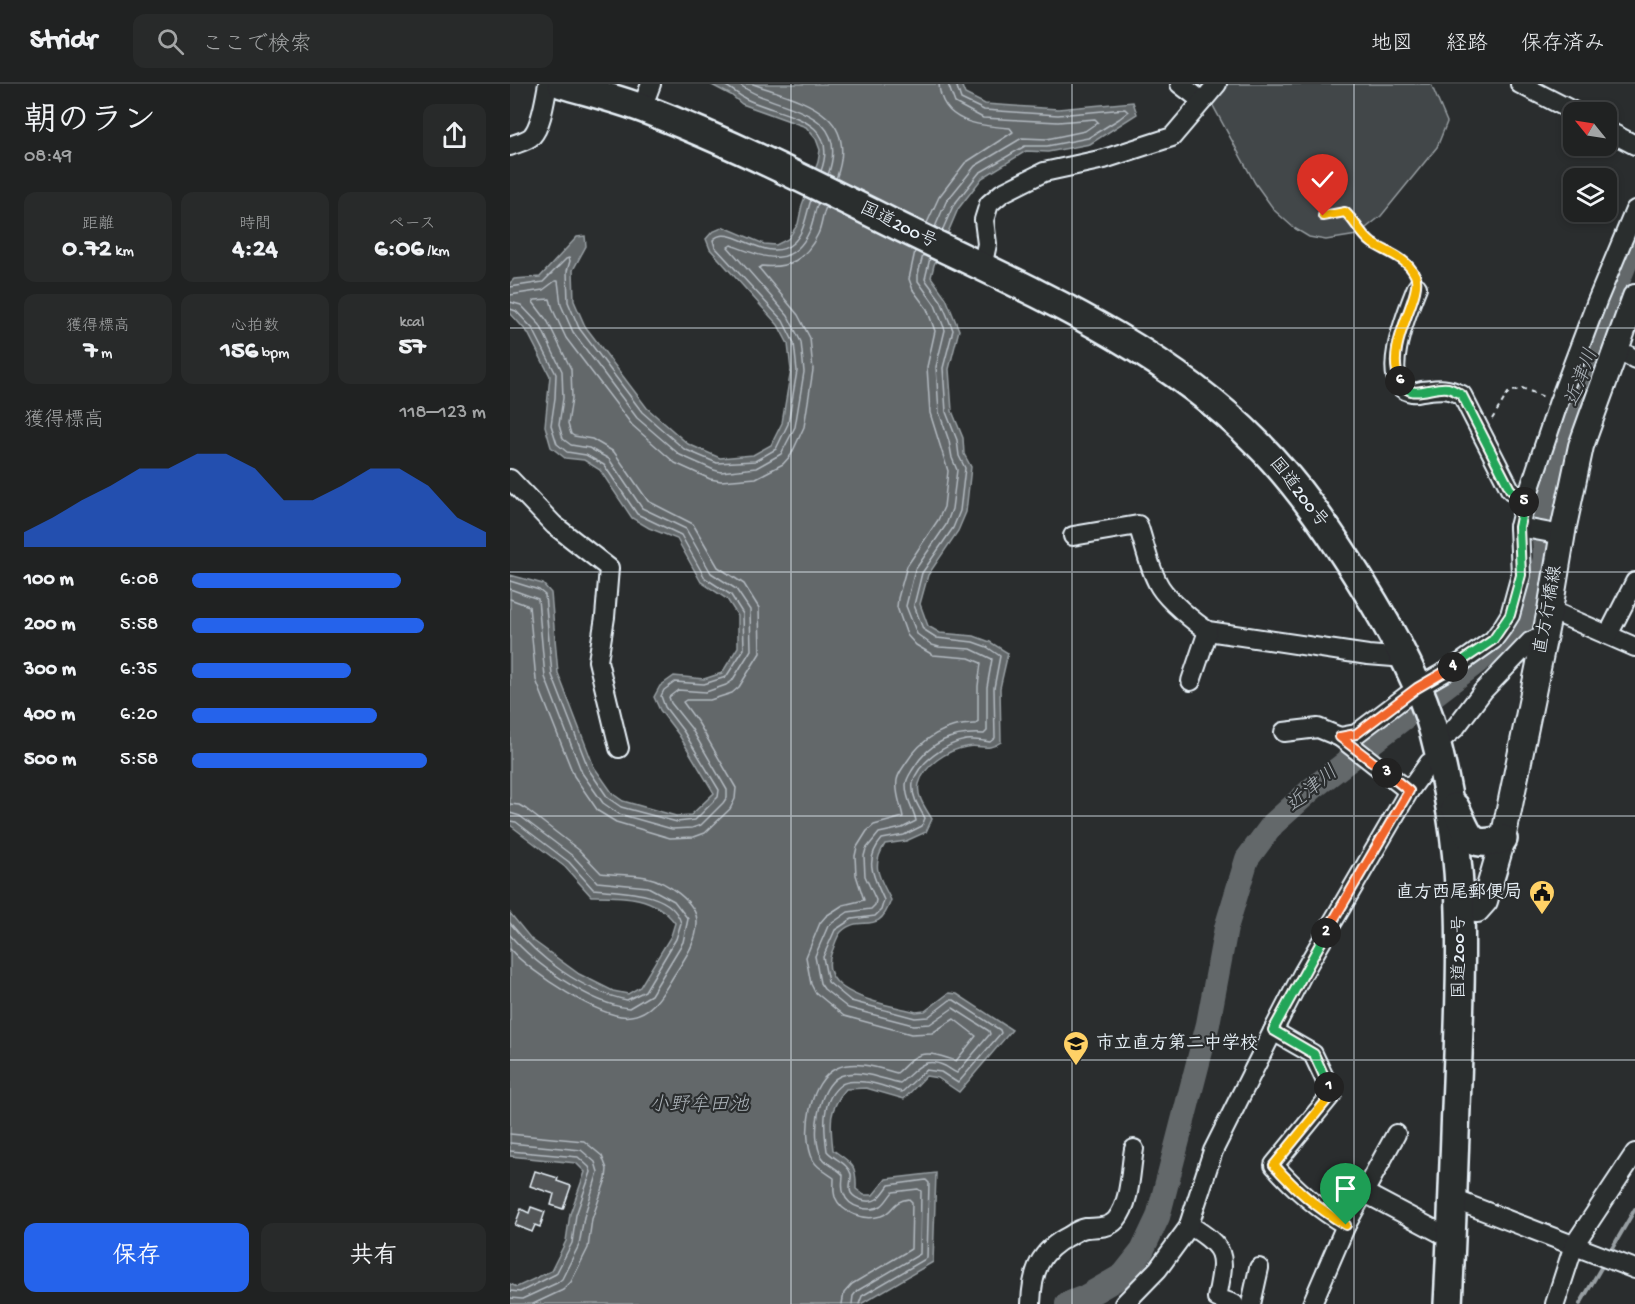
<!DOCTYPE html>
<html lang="ja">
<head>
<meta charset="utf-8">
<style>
	:root { --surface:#202222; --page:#282a2a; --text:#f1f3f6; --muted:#a2a4a5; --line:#3d3f40; --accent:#2563eb }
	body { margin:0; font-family:"Gochi Hand","Klee One",sans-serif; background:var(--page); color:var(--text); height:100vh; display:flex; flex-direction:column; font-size:22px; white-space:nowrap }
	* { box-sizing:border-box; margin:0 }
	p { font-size:20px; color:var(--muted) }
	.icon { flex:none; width:33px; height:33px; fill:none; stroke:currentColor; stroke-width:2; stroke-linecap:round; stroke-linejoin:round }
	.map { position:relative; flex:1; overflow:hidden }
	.side { display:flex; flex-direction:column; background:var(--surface); width:510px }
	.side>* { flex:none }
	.needle { width:39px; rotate:300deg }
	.tools { position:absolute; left:1053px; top:18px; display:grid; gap:12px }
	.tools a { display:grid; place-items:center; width:54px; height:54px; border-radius:12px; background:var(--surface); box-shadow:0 3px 9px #0003,0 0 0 2px var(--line); font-size:30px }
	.pin { position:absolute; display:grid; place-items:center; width:51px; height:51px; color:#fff; margin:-62px -26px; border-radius:50% 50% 50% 0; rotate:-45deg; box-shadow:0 0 6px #0007 }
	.pin .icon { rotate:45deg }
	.km { position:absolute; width:30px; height:30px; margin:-15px; border-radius:50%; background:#222; color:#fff; font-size:16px; line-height:30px; text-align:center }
	.round { display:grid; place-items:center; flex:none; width:63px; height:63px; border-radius:12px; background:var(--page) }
	.head { display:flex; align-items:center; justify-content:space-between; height:102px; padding:0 24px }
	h1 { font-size:33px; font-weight:700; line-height:45px }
	.stats { display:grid; grid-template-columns:repeat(3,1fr); gap:9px; height:102px; padding:6px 24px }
	.stats div { display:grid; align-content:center; border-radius:12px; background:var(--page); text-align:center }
	.stats b { font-size:26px; font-weight:700 }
	.stats small { font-size:16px; font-weight:400 }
	.stats p { font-size:16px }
	.chart { height:168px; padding:12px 24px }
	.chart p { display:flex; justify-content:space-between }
	.chart svg { width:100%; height:108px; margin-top:6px; fill:var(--accent); opacity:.7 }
	.primary-button { display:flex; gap:12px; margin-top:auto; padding:12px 24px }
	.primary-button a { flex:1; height:69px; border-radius:12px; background:var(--accent); color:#fff; font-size:24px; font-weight:700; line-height:69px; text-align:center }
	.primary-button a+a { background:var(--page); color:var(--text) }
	ul { padding:0 24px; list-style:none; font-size:20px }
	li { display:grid; grid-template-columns:96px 72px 1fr; align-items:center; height:45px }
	li i { height:15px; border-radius:8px; background:var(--accent) }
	header { display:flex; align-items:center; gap:36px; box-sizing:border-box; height:84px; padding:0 30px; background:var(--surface); border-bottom:2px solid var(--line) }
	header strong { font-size:28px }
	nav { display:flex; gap:33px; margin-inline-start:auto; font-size:21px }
	.search { width:420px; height:54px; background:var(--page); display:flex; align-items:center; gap:15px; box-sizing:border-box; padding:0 21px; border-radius:12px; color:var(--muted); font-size:22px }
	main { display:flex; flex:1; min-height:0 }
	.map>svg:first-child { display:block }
	.green { fill:#424648; stroke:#959ca0; stroke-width:1.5 }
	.water { fill:#63686b; stroke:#989fa3; stroke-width:1.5 }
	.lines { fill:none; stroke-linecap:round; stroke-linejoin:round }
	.shore { stroke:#b3bac0; stroke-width:1.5 }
	.stream { stroke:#989fa3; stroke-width:4 }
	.river { stroke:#63686b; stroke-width:24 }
	.building { fill:#535759; stroke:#e8f1f8; stroke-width:1.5 }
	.minor-casing { stroke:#e8f1f8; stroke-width:22 }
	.major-casing { stroke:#e8f1f8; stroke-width:28 }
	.highway-casing { stroke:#e8f1f8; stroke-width:32 }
	.path { stroke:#e8f1f8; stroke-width:2; stroke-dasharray:4.5 4.5; stroke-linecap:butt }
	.minor { stroke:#2a2d2e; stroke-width:18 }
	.major { stroke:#2a2d2e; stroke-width:24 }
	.highway { stroke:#2a2d2e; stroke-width:27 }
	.split-1-casing { stroke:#fff; stroke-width:12 }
	.split-2-casing { stroke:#fff; stroke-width:12 }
	.split-3-casing { stroke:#fff; stroke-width:12 }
	.split-4-casing { stroke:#fff; stroke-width:12 }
	.split-5-casing { stroke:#fff; stroke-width:12 }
	.split-6-casing { stroke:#fff; stroke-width:12 }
	.split-7-casing { stroke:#fff; stroke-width:12 }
	.split-1 { stroke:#f5b400; stroke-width:8 }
	.split-2 { stroke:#22a559; stroke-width:8 }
	.split-3 { stroke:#f0652b; stroke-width:8 }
	.split-4 { stroke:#f0652b; stroke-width:8 }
	.split-5 { stroke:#22a559; stroke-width:8 }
	.split-6 { stroke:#22a559; stroke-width:8 }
	.split-7 { stroke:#f5b400; stroke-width:8 }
	.grid { fill:none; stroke:#e8f1f8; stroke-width:1.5; stroke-opacity:0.55 }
	.labels { text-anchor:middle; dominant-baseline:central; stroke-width:4.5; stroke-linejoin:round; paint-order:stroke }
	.street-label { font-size:18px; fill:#e8f1f8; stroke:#2a2d2e }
	.poi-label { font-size:18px; font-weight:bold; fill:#e8f1f8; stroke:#2a2d2e; text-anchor:end }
	.water-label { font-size:20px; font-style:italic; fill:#acb3b9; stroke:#2a2d2e }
</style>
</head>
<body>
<header>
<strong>Stridr</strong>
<div class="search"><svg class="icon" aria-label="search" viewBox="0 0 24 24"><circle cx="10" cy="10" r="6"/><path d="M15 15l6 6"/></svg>ここで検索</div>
<nav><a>地図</a><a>経路</a><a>保存済み</a></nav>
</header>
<main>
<section class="side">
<div class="head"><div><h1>朝のラン</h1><p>08:49</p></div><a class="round"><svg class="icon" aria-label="share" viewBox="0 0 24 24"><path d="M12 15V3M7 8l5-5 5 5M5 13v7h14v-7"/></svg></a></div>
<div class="stats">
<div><p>距離</p><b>0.72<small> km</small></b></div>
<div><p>時間</p><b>4:24</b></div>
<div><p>ペース</p><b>6:06<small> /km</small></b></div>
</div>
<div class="stats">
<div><p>獲得標高</p><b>7<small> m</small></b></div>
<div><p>心拍数</p><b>156<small> bpm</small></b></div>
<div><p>kcal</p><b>57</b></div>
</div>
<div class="chart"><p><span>獲得標高</span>118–123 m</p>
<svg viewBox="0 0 160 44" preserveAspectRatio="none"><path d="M0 44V38L10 32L20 25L30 19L40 12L50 12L60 6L70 6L80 12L90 25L100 25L110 19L120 12L130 12L140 19L150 32L160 38V44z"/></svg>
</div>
<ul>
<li><b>100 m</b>6:08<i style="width:71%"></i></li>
<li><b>200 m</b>5:58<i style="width:79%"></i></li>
<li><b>300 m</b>6:35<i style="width:54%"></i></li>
<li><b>400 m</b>6:20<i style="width:63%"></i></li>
<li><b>500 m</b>5:58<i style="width:80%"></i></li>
</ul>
<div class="primary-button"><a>保存</a><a>共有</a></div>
</section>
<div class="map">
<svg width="1125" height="1220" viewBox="0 0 1125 1220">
	<rect width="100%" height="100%" fill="#2a2d2e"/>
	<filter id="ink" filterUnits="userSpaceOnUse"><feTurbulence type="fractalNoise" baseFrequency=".0167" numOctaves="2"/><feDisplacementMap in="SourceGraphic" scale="12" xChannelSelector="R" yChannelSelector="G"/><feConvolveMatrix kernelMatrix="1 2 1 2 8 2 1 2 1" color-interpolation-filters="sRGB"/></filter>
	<g filter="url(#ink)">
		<polygon class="green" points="688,0 921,0 937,38 927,63 871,132 847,151 816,156 799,153 784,144 765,127 745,99 702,20"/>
		<path class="water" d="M200,0H451L455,10L475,20L548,25L623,18L627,30L580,60L538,68L516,67L472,94L448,125L424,181L421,193L436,214L449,246L439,285L442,327L453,354L454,370L461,383L456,428L448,447L418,491L410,520L418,542L430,549L464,552L480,558L498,569L490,604L491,658C477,668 471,660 456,663C438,666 414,681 409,700C406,712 416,725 422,735L416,748L396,757L375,760C360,783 370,794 381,816C368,855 351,828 331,848C327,852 325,860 323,865C302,911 377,920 406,928L415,927L439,909L447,910L502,946L449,1008L428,994L416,992L394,1015L356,1004L336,1005C318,1026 320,1039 323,1066C342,1079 347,1081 346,1105L354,1111H363L376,1095L426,1089L423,1178L351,1220H0V1200L7,1203L41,1187L56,1157L60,1130L75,1088L66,1079L0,1072V829L21,855L69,890L103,907L118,910L130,903L161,852L165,839C144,811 113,812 81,812L55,783L0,741V491L33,500L41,509L48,589L84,683L103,710L113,717L166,732L181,731L204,709L169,651L150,626L144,613L150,602L164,592L194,595L212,589L228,563V532L217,515L191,498L167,455L139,444L122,434L90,386L74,376L55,374L41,363L35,342L40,292L18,249L0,229V199L4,195L30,193L67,153L75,152L76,162L63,186L64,217L75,242L137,324L178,360L210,374L243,371L261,361L272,339L281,286L278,260L268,241L200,165L196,155L202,148L214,143L254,160L266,161L278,155L288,140L292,121L308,78L310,66L306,55L296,43L232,20L221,11Z"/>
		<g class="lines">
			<g class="shore">
				<path d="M212,0C221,4 228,11 236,15C270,32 331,33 311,87"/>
				<path d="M229,0C264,28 343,21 318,91"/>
				<path d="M243,0C291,17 351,28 326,95"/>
				<path d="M417,139L429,113L455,79L503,48L500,44C470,42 431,39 429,0"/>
				<polyline points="425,143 436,118 465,82 512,54 537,55 575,47 588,38 585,35 548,38 473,34 445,19 438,0"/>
				<polyline points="432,147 443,122 469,89 515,62 537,62 578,54 609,35 618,28 615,25 548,31 474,26 451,15 446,0"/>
				<path d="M0,203L33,198L56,175L59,174L60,177L57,187L58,218L69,244L132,328L174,365L207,379L245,377L266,365L278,340L287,287L284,259L273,237L205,163L203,156C220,137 256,183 283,159C295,148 296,130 301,116"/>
				<path d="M0,211L33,206L45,197H48L51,221L63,248L127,334L170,371L204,386L211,388L246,384L271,370L285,343L294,288L291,258L278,232L218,163L221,161C253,173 282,187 300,146C304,137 304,128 308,119"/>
				<polyline points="0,218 11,221 30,241 52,287 53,314 49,341 53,355 61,361 79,364 99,375 132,424 176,445 201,489 226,505 240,526 241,566 222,597 216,601 196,608 168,606 159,613 161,619 181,644 217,706 217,713 213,719 191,741 182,744 162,745 109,730 93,719 72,689 35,593 28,515 0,505"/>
				<polyline points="0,225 6,227 23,245 46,290 45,314 41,341 47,360 57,368 76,371 94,381 127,430 171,451 195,494 221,511 233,530 234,565 216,593 194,600 165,598 154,606 151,612 155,623 174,648 209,706 208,713 185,736 167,738 111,723 98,714 79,686 42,591 35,511 29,506 0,497"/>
				<path d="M0,515L19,522L26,596L64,692L88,727L106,738L160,754L184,753L195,749L220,725L225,715L226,704L189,640L173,618L176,616H200L222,609L229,603L250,569L249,524L234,500L208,483L183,440L138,417L104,368L82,355L64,352L61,350L58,340L62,314L61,285L38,238L23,218L25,216L40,215L43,226L56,254L122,341L165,379L200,395L211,397L246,394L273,380L281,371L294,343L303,286L300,254L288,231L249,184L252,182C279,185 296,175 308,150C312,142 312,132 316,123"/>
				<path d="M0,720L9,721L16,725L69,766L91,789C106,791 121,790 136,793C155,797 188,818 187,839C187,859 173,877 163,893C153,909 143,929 121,932C93,937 18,887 0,865"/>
				<path d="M0,729L10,732L64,773L87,798L138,803L164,817L178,835L173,858L141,911L119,924C82,921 23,879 0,851"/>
				<path d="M0,737L6,738L59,778L83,805C110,808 162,806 171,839L166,855L135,907L117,916C72,907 28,874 0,839"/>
				<polyline points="0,1050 74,1057 92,1072 97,1085 96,1095 82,1135 78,1164 61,1198 53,1206 23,1220"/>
				<polyline points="0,1059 71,1066 85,1078 88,1088 74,1133 69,1161 52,1195 47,1199 12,1215 0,1214"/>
				<polyline points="0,1067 68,1073 79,1083 81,1088 66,1131 62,1159 46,1190 10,1208 0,1207"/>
				<path d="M332,1220L334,1209L342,1200L401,1165L402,1118L399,1115C381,1117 385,1127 371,1132C355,1137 332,1130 325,1113C323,1107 324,1101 324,1094C317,1089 307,1084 303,1076C291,1051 299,996 327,984C346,976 368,984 387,989C392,985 396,980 402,975C415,965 432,972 446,977L466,952L444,935L422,949L401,950L334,932L305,908L301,900L296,873L310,839L316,832L333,821L354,816L346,791L345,772L347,763L357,747L364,741L393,733C391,721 385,709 387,696C388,690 392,685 396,679C411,655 436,639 466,640L468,638V602L471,579L459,574L423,571L406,561L397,551L387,523L388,514L397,482L428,436L434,423L438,387L420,329L417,283L425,247L417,225L403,206L399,195L405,167"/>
				<path d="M342,1220L343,1212L347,1207L410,1170L411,1107L408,1105L383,1108C379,1112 376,1119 371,1122C359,1129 338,1123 334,1110C331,1104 333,1097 333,1091C327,1084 317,1081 312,1073C300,1054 308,1002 330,992C349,984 371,995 390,999C405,988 412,971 435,982C439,984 442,987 447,989L480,950L479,947L443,924L420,940L403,941L338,924L314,905L310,899L305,872L318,842L338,828L361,825L365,821L366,816L355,792L354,772L356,765L369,749L392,744L406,737C404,725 396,717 396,701C396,695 400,690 403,685C420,657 443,648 474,650L477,647V603L482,575L461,565L429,563L422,561L407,550L396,522L405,486L436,441L442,425L447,386L442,374L439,357L429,328L426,283L435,246L425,221L408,197V190L413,171"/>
				<path d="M349,1220L352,1212L417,1174L419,1099L416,1096L379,1101C376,1105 372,1112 367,1115C360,1120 346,1116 341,1109C338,1103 342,1096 341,1090C338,1079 323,1075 317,1067C314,1046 310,1015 332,1000C337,997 349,997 355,998C368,999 380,1005 392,1008L416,986L431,988L448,999L491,949L490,946L444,916H440L418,933L405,934L341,917L318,898L313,873L325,846L342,835L365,832L371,826L374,816C364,793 353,777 372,755L394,751L412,742L415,734C409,724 401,712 403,699C407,679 437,659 456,656C464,655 473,657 480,658L485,654L484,604L490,572L477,563L463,558L427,554L413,545L404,521L412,489L443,444L450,427L455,384L449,372L447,356L436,328L433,284L443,246L431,217L415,195L420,174"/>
			</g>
			<g class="stream">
				<polyline points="1100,1168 1125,1125"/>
				<polyline points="1070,1220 1095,1177"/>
			</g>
			<polyline class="river" points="557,1220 575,1213 613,1191 632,1167 648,1133 698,940 716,844 737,775 763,740 803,704 993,558 1012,539 1025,515 1035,474 1033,435 1058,334 1088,246 1125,156"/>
		</g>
		<g class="building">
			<polygon points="25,1087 48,1094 47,1097 61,1102 53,1125 41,1121 44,1110 20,1102"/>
			<polygon points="21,1123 35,1128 30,1143 25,1141 22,1148 5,1141 11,1125 19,1129"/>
		</g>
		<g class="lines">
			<defs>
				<g id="minor">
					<polyline points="670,0 692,17"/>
					<polyline points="1010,0 1065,28"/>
					<polyline points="132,24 141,0"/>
					<polyline points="1096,46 1125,61"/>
					<path d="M0,62C7,59 17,57 22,52C32,41 35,14 38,0"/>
					<polyline points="472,183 477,160 474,136 479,120 492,109 534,88 594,75 662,53 707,0"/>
					<path d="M907,203C900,221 865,303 902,308C905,309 908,308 912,307C929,305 935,303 952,311L1000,405L1015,419"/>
					<polyline points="1107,265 1125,275"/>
					<polyline points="0,395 44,441 99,484 95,533 88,577 109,664"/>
					<polyline points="1009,443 1052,451"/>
					<path d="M563,452L628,441C635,461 639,485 650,503C658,516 685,539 698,547L858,571L883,573L889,567"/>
					<polyline points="1040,526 1125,563"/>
					<polyline points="1098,551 1125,498"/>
					<polyline points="681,597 698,547"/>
					<polyline points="774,648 808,644 830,653 846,650 907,604 952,578 983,556 992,544 1000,531 1011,491 1009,443 1015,419 1048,320 1087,217 1125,126"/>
					<polyline points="830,653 899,707"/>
					<polyline points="926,660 945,644 973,607 1020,558 1035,551"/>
					<path d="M763,947L803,970L822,1010L764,1081C785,1105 808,1125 836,1141L886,1050"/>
					<polyline points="853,1108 940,1154"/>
					<polyline points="943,1115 1125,1185"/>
					<path d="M679,1141C718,1165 715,1171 707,1214L724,1220"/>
					<path d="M521,1220C522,1188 529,1167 559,1152C564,1149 569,1145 576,1144C586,1143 598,1145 606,1136C621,1118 620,1087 624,1065"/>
					<polyline points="614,1220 648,1185 678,1144 703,1067 763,947 793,889 899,707 919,679 929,673"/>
					<polyline points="741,1220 749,1184"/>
					<polyline points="802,1220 836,1141"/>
					<polyline points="1045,1220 1064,1161 1125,1069"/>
				</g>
				<polyline id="major" points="951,825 967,826 975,817 993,755 1040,526 1054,442 1071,362 1125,213"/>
				<g id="highway">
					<path d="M52,0C79,8 108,15 134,25C222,59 306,101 390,143C514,204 649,259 747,359C787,399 820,448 850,496C877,539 911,600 924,649C939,707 949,767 950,827C952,884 949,941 947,998C944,1072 942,1146 938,1220"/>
					<path d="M945,723C959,750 957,766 993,755"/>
				</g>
			</defs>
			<use href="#minor" class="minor-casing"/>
			<use href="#major" class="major-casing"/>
			<use href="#highway" class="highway-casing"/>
			<g class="path">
				<path d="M813,132L835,128C845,137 850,150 860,158C877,172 890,168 904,189"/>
				<polyline points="982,335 998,309 1012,304 1034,313"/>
			</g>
			<use href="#minor" class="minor"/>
			<use href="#major" class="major"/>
			<use href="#highway" class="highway"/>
		</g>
	</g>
	<g class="lines" filter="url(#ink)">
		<defs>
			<path id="split-1" d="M819,1003L822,1010L764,1081C785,1105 808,1125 836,1141"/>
			<polyline id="split-2" points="816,849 763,946 804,970 819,1003"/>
			<polyline id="split-3" points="816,849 899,707 877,689"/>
			<polyline id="split-4" points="877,689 830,653 846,650 907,604 943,583"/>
			<polyline id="split-5" points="943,583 983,556 1000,531 1011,491 1009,443 1014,418"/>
			<path id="split-6" d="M890,297C900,318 922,301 938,304C943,305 948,309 952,311L1000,405L1014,418"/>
			<path id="split-7" d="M813,132L835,128C845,137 851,151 862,159C878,169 896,173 905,191C914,211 873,262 890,297"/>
		</defs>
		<use href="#split-1" class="split-1-casing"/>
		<use href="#split-2" class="split-2-casing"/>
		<use href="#split-3" class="split-3-casing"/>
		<use href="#split-4" class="split-4-casing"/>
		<use href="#split-5" class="split-5-casing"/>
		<use href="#split-6" class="split-6-casing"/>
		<use href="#split-7" class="split-7-casing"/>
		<use href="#split-1" class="split-1"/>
		<use href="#split-2" class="split-2"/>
		<use href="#split-3" class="split-3"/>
		<use href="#split-4" class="split-4"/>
		<use href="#split-5" class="split-5"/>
		<use href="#split-6" class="split-6"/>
		<use href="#split-7" class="split-7"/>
	</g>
	<path class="grid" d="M281,0V1220M562,0V1220M844,0V1220M0,244H1125M0,488H1125M0,732H1125M0,976H1125"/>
	<defs>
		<symbol id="civic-pin" viewBox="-11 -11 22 30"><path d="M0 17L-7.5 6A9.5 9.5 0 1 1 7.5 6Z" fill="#ffd166" stroke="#2a2d2e"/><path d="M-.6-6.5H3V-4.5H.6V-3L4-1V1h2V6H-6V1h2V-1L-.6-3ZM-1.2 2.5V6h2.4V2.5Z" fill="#111"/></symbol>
		<symbol id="school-pin" viewBox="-11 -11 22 30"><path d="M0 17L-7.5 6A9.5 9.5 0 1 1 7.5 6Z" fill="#ffd166" stroke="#2a2d2e"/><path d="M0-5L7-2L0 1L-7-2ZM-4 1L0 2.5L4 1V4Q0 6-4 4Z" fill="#111"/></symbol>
	</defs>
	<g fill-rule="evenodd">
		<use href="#civic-pin" x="1017" y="794" width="30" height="40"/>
		<use href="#school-pin" x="551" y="945" width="30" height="40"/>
	</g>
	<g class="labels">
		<g class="street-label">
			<text transform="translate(388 142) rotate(26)">国道200号</text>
			<text transform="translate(788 409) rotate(52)">国道200号</text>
			<text transform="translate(1039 526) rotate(-80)">直方行橋線</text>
			<text transform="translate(950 873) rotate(-90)">国道200号</text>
		</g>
		<g class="poi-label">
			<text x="1012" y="809">直方西尾郵便局</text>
			<text x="586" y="960" text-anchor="start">市立直方第二中学校</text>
		</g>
		<g class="water-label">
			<text transform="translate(1073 294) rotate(-69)">近津川</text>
			<text transform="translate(803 706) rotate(-40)">近津川</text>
			<text x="189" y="1022">小野牟田池</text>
		</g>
	</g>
</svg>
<div class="tools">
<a><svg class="needle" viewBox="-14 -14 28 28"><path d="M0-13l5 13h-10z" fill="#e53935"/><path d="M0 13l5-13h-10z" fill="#a2a4a5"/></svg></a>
<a><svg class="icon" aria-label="layers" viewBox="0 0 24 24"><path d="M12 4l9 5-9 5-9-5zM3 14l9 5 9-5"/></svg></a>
</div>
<div class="pin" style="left:836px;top:1141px;background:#1e9e55"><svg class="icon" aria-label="arrive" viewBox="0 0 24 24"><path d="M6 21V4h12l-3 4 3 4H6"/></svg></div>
<div class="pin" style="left:813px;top:132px;background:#d93025"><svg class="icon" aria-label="check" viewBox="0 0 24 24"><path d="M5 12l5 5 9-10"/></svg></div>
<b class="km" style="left:819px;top:1003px">1</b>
<b class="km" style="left:816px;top:849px">2</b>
<b class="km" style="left:877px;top:689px">3</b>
<b class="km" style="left:943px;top:583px">4</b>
<b class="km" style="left:1014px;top:418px">5</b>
<b class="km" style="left:890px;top:297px">6</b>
</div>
</main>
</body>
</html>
